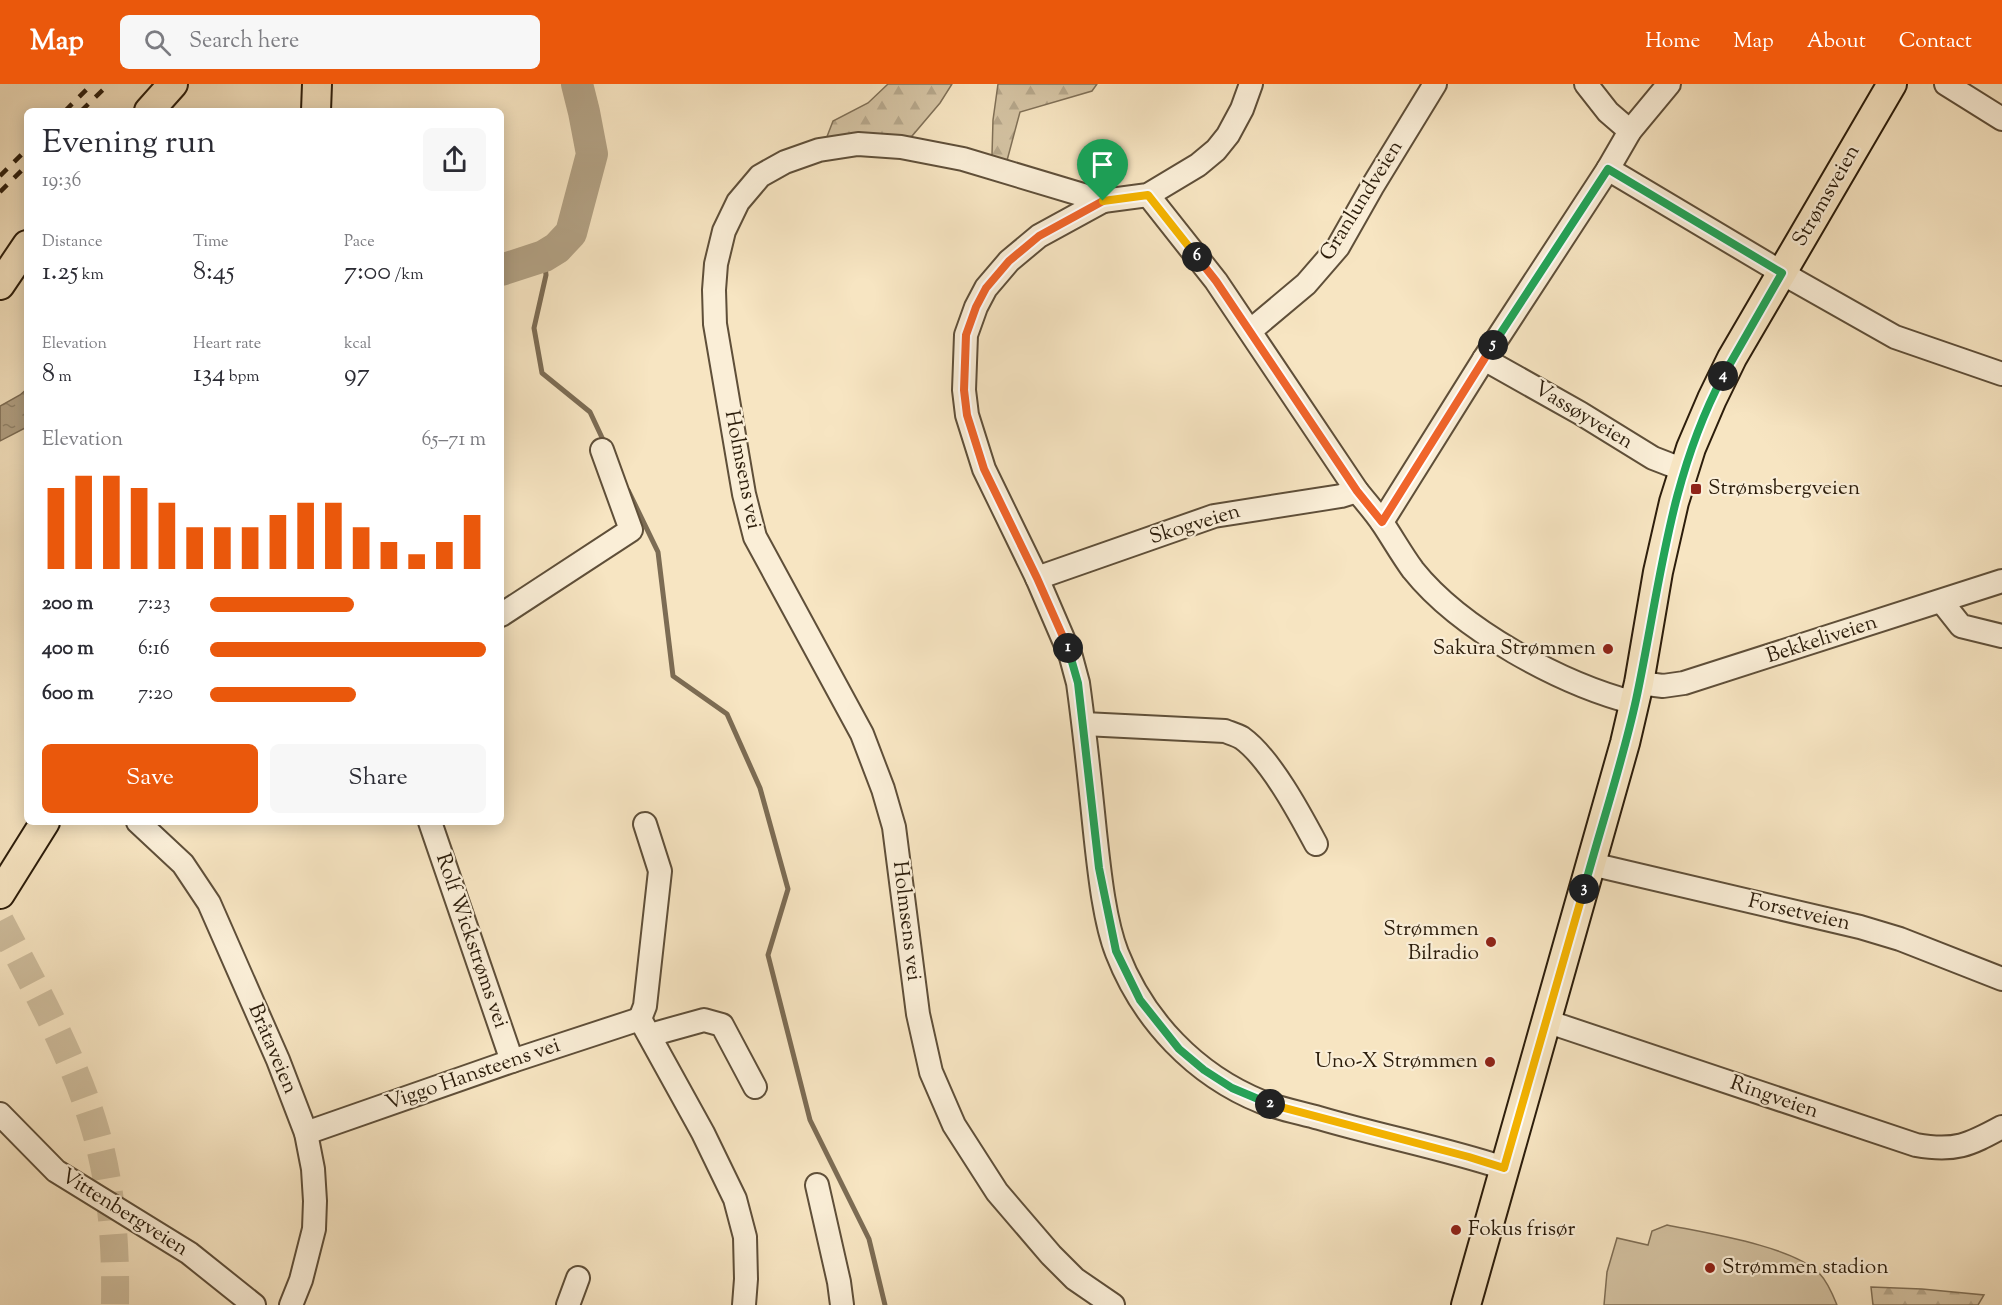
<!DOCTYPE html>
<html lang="en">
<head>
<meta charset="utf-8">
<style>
	:root { --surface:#fff; --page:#f7f7f7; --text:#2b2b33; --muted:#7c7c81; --accent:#ea580c }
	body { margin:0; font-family:"Sorts Mill Goudy",serif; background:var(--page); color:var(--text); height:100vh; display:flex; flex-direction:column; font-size:22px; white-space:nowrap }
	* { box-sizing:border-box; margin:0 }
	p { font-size:20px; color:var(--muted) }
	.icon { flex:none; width:33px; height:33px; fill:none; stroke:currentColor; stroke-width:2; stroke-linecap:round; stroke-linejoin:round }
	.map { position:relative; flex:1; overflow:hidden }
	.panel { position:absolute; left:24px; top:24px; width:480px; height:717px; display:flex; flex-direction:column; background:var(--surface); border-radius:9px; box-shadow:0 3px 15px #0003 }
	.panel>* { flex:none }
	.pin { position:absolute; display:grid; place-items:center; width:51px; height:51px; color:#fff; margin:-62px -26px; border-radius:50% 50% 50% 0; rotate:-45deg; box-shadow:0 0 6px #0007 }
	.pin .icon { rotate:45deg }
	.km { position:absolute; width:30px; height:30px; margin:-15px; border-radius:50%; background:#222; color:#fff; font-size:16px; line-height:30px; text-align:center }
	.round { display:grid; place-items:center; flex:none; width:63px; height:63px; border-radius:9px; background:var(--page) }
	.head { display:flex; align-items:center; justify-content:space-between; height:102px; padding:0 18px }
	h1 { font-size:33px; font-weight:600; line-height:45px }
	.figures { display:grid; grid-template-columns:repeat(3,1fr); gap:9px; height:102px; padding:6px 18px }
	.figures div { display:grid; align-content:center }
	.figures b { font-size:26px; font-weight:600 }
	.figures small { font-size:16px; font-weight:400 }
	.figures p { font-size:16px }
	.chart { height:168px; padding:12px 18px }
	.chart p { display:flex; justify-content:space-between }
	.chart svg { width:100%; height:108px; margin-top:6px; stroke:var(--accent); stroke-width:6 }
	.button { display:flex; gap:12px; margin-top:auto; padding:12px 18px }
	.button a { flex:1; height:69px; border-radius:9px; background:var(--accent); color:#fff; font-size:24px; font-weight:600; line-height:69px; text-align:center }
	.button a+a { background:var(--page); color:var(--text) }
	ul { padding:0 18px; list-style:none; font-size:20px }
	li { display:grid; grid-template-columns:96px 72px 1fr; align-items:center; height:45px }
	li i { height:15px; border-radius:8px; background:var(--accent) }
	header { display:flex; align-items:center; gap:36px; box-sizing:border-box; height:84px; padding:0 30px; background:var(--accent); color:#fff }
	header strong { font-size:28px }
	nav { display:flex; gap:33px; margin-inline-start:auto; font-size:21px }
	.search { width:420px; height:54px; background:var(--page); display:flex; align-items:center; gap:15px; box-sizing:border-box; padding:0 21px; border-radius:9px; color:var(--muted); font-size:22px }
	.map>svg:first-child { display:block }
	.forest { fill:url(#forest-firs); stroke:#807057; stroke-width:1.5 }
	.garden { fill:#d4c3a3; stroke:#807057; stroke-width:1.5 }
	.water { fill:url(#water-ripples); stroke:#7c6c54; stroke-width:1.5 }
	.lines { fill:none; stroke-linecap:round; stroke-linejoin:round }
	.stream { stroke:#7c6c54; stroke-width:5 }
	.river { stroke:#b2a184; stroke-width:32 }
	.major-tunnel { stroke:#cebd9d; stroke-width:28; stroke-dasharray:28 14; stroke-linecap:butt }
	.minor-casing { stroke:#5f4f39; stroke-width:26 }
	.major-casing { stroke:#2c1d0b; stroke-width:32 }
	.minor { stroke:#faeed7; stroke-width:22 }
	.major { stroke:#f7e5c2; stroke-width:28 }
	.rail { stroke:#2c1d0b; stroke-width:4.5; stroke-dasharray:10 10; stroke-linecap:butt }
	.split-1-casing { stroke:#fff; stroke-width:12 }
	.split-2-casing { stroke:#fff; stroke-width:12 }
	.split-3-casing { stroke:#fff; stroke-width:12 }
	.split-4-casing { stroke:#fff; stroke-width:12 }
	.split-5-casing { stroke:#fff; stroke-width:12 }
	.split-6-casing { stroke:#fff; stroke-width:12 }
	.split-7-casing { stroke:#fff; stroke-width:12 }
	.split-1 { stroke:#f0652b; stroke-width:8 }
	.split-2 { stroke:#22a559; stroke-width:8 }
	.split-3 { stroke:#f5b400; stroke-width:8 }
	.split-4 { stroke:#22a559; stroke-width:8 }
	.split-5 { stroke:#22a559; stroke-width:8 }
	.split-6 { stroke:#f0652b; stroke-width:8 }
	.split-7 { stroke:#f5b400; stroke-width:8 }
	.poi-dot { fill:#8f2418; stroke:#faeed7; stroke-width:2 }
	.labels { text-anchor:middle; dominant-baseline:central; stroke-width:4.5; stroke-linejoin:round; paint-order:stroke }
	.street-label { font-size:21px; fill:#2c1d0b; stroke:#faeed7 }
	.poi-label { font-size:21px; fill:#2c1d0b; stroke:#faeed7; text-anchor:start }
</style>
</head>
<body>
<header>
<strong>Map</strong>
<div class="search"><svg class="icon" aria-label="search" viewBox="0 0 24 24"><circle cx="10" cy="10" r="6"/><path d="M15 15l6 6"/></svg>Search here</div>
<nav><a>Home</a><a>Map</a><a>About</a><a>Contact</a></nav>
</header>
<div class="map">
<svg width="2002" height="1221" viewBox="0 0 2002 1221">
	<defs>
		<pattern id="forest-firs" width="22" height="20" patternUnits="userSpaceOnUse" patternTransform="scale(1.5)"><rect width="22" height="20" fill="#d4c3a3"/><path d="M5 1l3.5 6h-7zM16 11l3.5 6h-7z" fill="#b6a78b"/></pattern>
		<pattern id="water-ripples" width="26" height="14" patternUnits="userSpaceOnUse" patternTransform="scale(1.5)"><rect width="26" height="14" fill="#b2a184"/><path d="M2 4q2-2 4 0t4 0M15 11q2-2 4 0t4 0" fill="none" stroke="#91836a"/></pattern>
	</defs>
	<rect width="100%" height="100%" fill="#f7e5c2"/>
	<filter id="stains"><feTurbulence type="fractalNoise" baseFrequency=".00333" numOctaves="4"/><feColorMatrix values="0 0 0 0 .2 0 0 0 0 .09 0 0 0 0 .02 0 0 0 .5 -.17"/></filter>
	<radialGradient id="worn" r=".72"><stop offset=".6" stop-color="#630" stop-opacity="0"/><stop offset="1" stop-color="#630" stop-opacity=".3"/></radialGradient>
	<g class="forest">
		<polygon points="888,0 952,0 940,19 912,52 872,65 818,76 833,37 868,19"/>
		<polygon points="998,0 1097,0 1092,7 1020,28 1005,84 992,71 993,36"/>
		<polygon points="1871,1203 1922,1205 1984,1211 1978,1221 1873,1221"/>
	</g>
	<path class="garden" d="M1667,1141C1706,1149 1792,1162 1819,1189C1827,1197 1833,1211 1837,1221H1604L1607,1188L1617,1154L1648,1161L1652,1147Z"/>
	<g class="water">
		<polygon points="540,158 544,172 543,187 511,194 501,200 501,177 520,173"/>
		<polygon points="27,305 27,343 0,357 0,322 20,311"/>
	</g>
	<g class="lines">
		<g class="stream">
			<polyline points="544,172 546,191 534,244 542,289 590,328 605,360"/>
			<polyline points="628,406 658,468 673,592 727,630 760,704 788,805 768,871 810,1036 869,1155 885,1221"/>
		</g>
		<polyline class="river" points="501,186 544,172 557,164 571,149 592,70 584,28 577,0"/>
		<path class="major-tunnel" d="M0,837C35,904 73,971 95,1045C112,1102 116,1162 115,1221"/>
		<defs>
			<g id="minor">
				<polyline points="1586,0 1608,28 1630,47"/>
				<polyline points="1946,0 2002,35"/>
				<polyline points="1608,85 1796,197 1895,253 2002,290"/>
				<path d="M1148,111L1216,197L1357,407C1366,418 1375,428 1383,440C1393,455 1402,471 1413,486C1461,546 1561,600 1635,619"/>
				<path d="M1103,117L1039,152L1009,177L986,204L976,223L966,251L964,306L967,331L984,385L1037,494L1071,573L1078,599C1085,649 1090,699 1095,748C1099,784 1104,836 1117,869C1143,936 1195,991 1262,1018C1280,1025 1301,1029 1319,1034C1380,1052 1443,1064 1504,1084"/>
				<polyline points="1250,247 1306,200 1338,163 1372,103 1435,0"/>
				<polyline points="1484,275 1580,329 1653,374 1684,386"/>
				<polyline points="1382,438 1484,275 1608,85 1630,47 1669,0"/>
				<polyline points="1037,494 1214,432 1341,412 1357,407"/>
				<polyline points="1942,518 1961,542 2002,552"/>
				<polyline points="501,531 631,446 602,366"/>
				<polyline points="1639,599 1663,602 1684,599 2002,497"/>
				<path d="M1084,640L1225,647C1230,649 1237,651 1242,654C1270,674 1300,730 1316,760"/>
				<polyline points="138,738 183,780 209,819 278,976 306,1049 313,1085 315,1117 314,1145 301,1196 291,1221"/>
				<polyline points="430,738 512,977"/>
				<polyline points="1591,780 1860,843 1900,855 2002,895"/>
				<polyline points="640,935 703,1049 735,1115 745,1153 746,1195 744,1221"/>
				<polyline points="640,935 645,922 660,787 645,740"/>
				<path d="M1546,937L1916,1061C1955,1068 1969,1061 2002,1043"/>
				<polyline points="650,951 704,936 722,941 755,1003"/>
				<polyline points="0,1030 56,1087 189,1169 254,1221"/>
				<polyline points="306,1049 512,977 640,935"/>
				<polyline points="817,1101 839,1198 842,1221"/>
				<polyline points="568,1221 578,1194"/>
				<polyline points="1113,1221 1075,1195 1051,1171 997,1108 954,1041 931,988 918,930 894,743 883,705 862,650 755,453 744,410 715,240 714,206 716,180 724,147 738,118 760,92 785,78 819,66 858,60 901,63 963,75 1103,117 1148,111 1198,81 1216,66 1228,51 1242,25 1251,0"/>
			</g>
			<g id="major">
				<polyline points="149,27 173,0"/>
				<polyline points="316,27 317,0"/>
				<polyline points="0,201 27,161"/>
				<polyline points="0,810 45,738"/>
				<polyline points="1466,1221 1625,659 1639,599 1658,488 1674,418 1691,364 1712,315 1732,274 1892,0"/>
			</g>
		</defs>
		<use href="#minor" class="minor-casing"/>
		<use href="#major" class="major-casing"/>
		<use href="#minor" class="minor"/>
		<use href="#major" class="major"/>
		<g class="rail">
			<polyline points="65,27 92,0"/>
			<polyline points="81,27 109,0"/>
			<polyline points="0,92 27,65"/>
			<polyline points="0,108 27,81"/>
		</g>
	</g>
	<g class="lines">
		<defs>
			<polyline id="split-1" points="1068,564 1037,494 984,385 967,331 964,306 966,251 976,223 986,204 1009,177 1039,152 1103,117"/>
			<polyline id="split-2" points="1068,564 1078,599 1099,784 1116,867 1140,916 1179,965 1204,986 1232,1004 1270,1020"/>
			<polyline id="split-3" points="1270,1020 1469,1073 1504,1084 1584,805"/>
			<path id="split-4" d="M1584,805C1601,742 1622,680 1636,616C1660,504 1668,396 1723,292"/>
			<polyline id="split-5" points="1493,261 1608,85 1782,189 1723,292"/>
			<polyline id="split-6" points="1197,173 1216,197 1357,407 1382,438 1493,261"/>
			<polyline id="split-7" points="1103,117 1148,111 1197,173"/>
		</defs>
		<use href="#split-1" class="split-1-casing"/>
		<use href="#split-2" class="split-2-casing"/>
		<use href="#split-3" class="split-3-casing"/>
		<use href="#split-4" class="split-4-casing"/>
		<use href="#split-5" class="split-5-casing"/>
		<use href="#split-6" class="split-6-casing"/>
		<use href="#split-7" class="split-7-casing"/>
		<use href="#split-1" class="split-1"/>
		<use href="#split-2" class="split-2"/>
		<use href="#split-3" class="split-3"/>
		<use href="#split-4" class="split-4"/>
		<use href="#split-5" class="split-5"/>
		<use href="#split-6" class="split-6"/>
		<use href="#split-7" class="split-7"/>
	</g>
	<g class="poi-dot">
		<rect x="1690" y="399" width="12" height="12" rx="3"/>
		<circle cx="1608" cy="565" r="6"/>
		<circle cx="1491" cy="858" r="6"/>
		<circle cx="1490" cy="978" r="6"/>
		<circle cx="1456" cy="1146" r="6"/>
		<circle cx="1710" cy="1184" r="6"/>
	</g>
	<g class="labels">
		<g class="street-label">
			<text transform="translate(1827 112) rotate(-60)">Strømsveien</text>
			<text transform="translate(1362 117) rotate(-58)">Granlundveien</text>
			<text transform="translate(1583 332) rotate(31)">Vassøyveien</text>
			<text transform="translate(742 386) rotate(79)">Holmsens vei</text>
			<text transform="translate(1195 441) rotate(-17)">Skogveien</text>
			<text transform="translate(1822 556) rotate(-18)">Bekkeliveien</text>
			<text transform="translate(1799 829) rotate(13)">Forsetveien</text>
			<text transform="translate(906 837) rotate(83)">Holmsens vei</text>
			<text transform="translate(471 857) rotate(71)">Rolf Wickstrøms vei</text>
			<text transform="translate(272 965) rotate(67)">Bråtaveien</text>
			<text transform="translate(473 991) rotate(-19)">Viggo Hansteens vei</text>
			<text transform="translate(1774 1014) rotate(19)">Ringveien</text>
			<text transform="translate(124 1129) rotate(32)">Vittenbergveien</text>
		</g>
		<g class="poi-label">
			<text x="1708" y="405">Strømsbergveien</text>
			<text x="1596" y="565" text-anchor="end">Sakura Strømmen</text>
			<text x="1479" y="846" text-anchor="end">Strømmen<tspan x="1479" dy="24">Bilradio</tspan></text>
			<text x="1478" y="978" text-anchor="end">Uno-X Strømmen</text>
			<text x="1468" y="1146">Fokus frisør</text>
			<text x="1722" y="1184">Strømmen stadion</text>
		</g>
	</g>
	<rect width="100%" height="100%" filter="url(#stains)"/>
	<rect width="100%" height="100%" fill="url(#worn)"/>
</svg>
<div class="pin" style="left:1103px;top:117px;background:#1e9e55"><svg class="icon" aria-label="arrive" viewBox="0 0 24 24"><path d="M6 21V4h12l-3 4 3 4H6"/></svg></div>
<b class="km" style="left:1068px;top:564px">1</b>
<b class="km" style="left:1270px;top:1020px">2</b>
<b class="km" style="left:1584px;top:805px">3</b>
<b class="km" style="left:1723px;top:292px">4</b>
<b class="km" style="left:1493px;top:261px">5</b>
<b class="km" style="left:1197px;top:173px">6</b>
<section class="panel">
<div class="head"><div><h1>Evening run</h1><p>19:36</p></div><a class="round"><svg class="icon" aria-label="share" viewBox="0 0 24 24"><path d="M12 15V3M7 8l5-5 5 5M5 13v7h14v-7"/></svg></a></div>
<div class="figures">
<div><p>Distance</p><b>1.25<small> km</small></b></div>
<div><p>Time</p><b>8:45</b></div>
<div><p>Pace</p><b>7:00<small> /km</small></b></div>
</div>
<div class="figures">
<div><p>Elevation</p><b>8<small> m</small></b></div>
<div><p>Heart rate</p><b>134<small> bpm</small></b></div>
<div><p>kcal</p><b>97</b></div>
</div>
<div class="chart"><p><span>Elevation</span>65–71 m</p>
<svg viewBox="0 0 160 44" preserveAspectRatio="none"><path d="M5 44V11M15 44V6M25 44V6M35 44V11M45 44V17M55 44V27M65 44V27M75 44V27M85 44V22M95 44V17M105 44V17M115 44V27M125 44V33M135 44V38M145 44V33M155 44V22"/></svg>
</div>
<ul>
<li><b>200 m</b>7:23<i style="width:52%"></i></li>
<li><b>400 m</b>6:16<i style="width:100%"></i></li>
<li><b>600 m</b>7:20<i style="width:53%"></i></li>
</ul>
<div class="button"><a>Save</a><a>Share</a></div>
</section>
</div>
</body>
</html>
